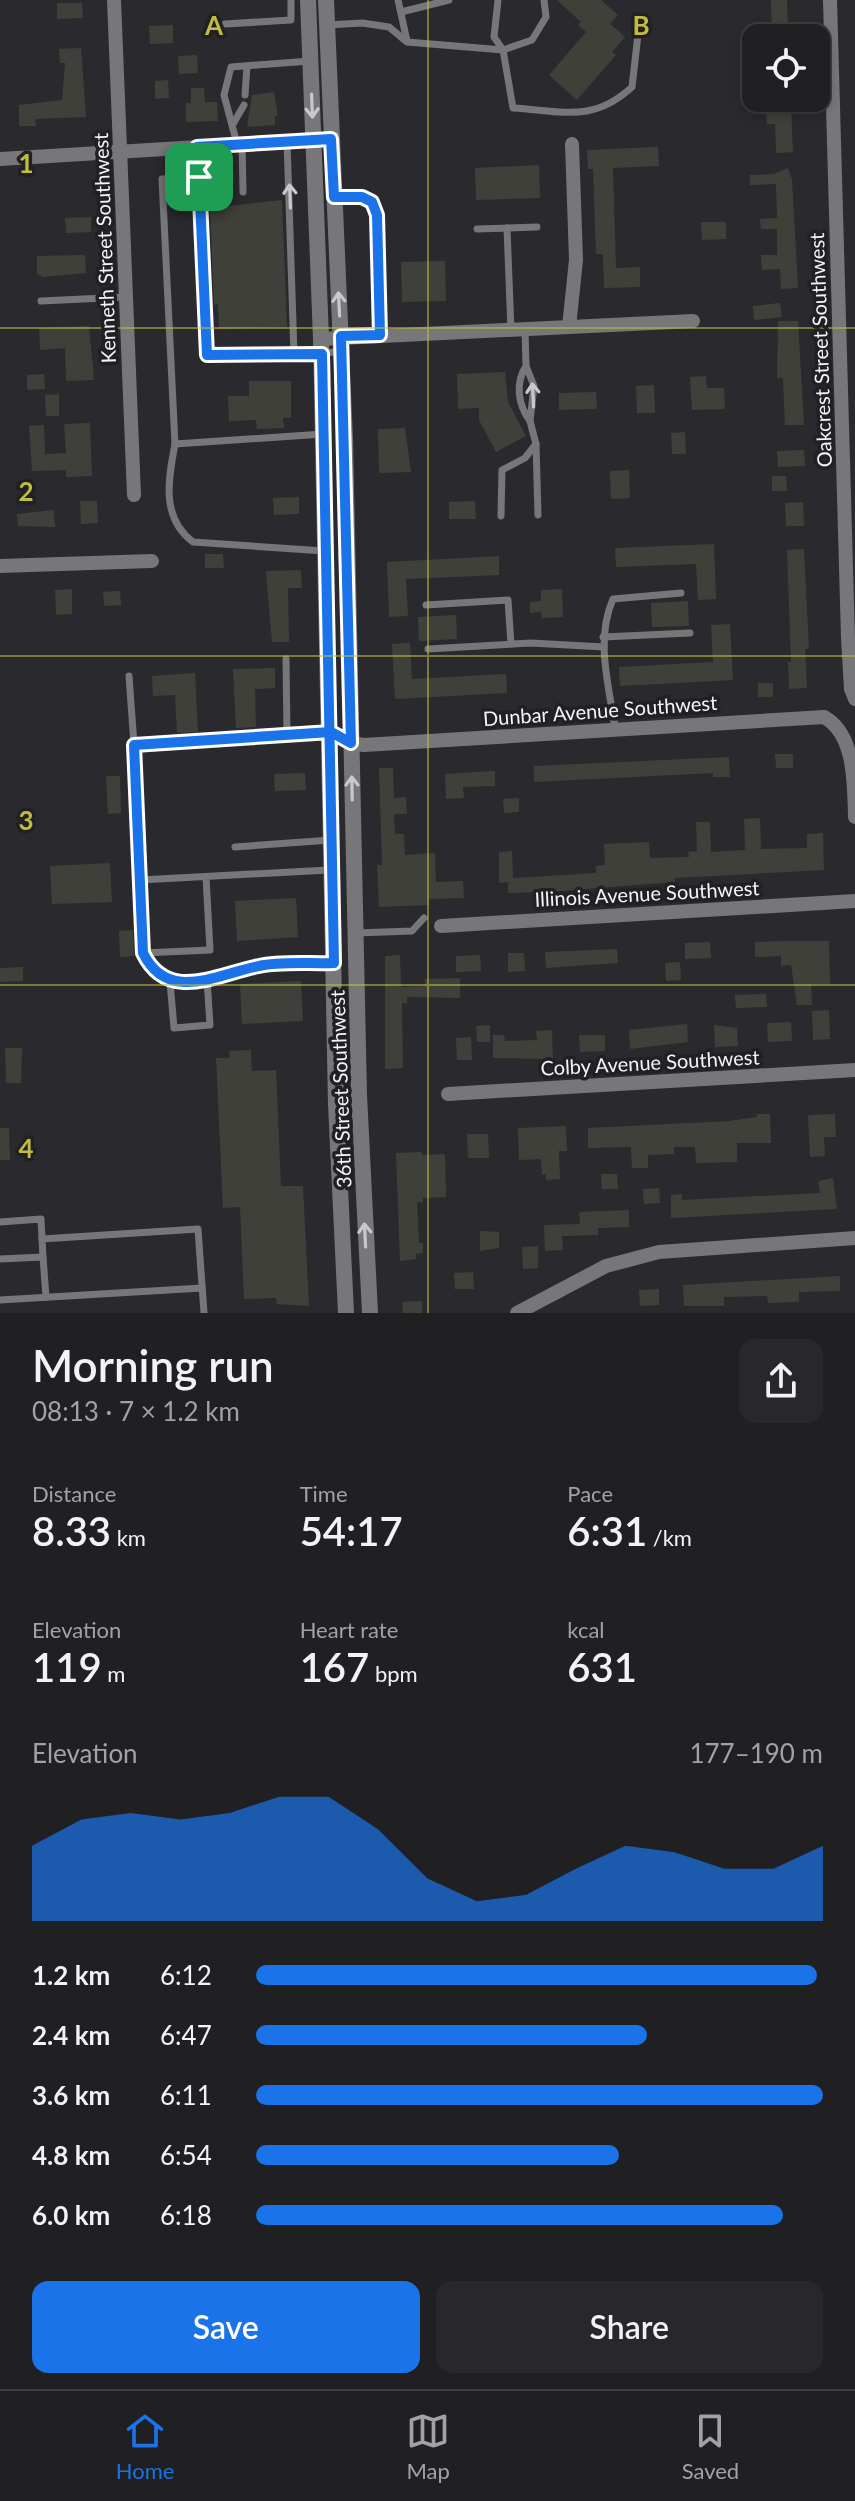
<!DOCTYPE html>
<html lang="en">
<head>
<meta charset="utf-8">
<style>
	:root { --surface:#201f22; --page:#28272a; --text:#f1f3f6; --muted:#a2a2a5; --line:#3d3d40; --accent:#1a73e8 }
	body { margin:0; font-family:Lato,sans-serif; background:var(--page); color:var(--text); height:100vh; display:flex; flex-direction:column; font-size:30px; white-space:nowrap }
	* { box-sizing:border-box; margin:0 }
	p { font-size:26px; color:var(--muted) }
	.icon { flex:none; width:44px; height:44px; fill:none; stroke:currentColor; stroke-width:2; stroke-linecap:round; stroke-linejoin:round }
	.map { position:relative; height:1313px; overflow:hidden }
	.panel { display:flex; flex-direction:column; background:var(--surface); flex:1 }
	.panel>* { flex:none }
	.controls { position:absolute; left:742px; top:24px; display:grid; gap:16px }
	.controls a { display:grid; place-items:center; width:88px; height:88px; border-radius:16px; background:var(--surface); box-shadow:0 4px 12px #0003,0 0 0 2px var(--line); font-size:40px }
	.pin { position:absolute; display:grid; place-items:center; width:68px; height:68px; color:#fff; margin:-34px; border-radius:16px; box-shadow:0 4px 12px #0006 }
	.round { display:grid; place-items:center; flex:none; width:84px; height:84px; border-radius:16px; background:var(--page) }
	.head { display:flex; align-items:center; justify-content:space-between; height:136px; padding:0 32px }
	h1 { font-size:44px; font-weight:600; line-height:60px }
	.metrics { display:grid; grid-template-columns:repeat(3,1fr); gap:12px; height:136px; padding:8px 32px }
	.metrics div { display:grid; align-content:center }
	.metrics b { font-size:40px; font-weight:600 }
	.metrics small { font-size:22px; font-weight:400 }
	.metrics p { font-size:22px }
	.chart { height:224px; padding:16px 32px }
	.chart p { display:flex; justify-content:space-between }
	.chart svg { width:100%; height:144px; margin-top:8px; fill:var(--accent); opacity:.7 }
	.button { display:flex; gap:16px; margin-top:auto; padding:16px 32px }
	.button a { flex:1; height:92px; border-radius:16px; background:var(--accent); color:#fff; font-size:32px; font-weight:600; line-height:92px; text-align:center }
	.button a+a { background:var(--page); color:var(--text) }
	ul { padding:0 32px; list-style:none; font-size:26px }
	li { display:grid; grid-template-columns:128px 96px 1fr; align-items:center; height:60px }
	li i { height:20px; border-radius:10px; background:var(--accent) }
	.tab-bar { display:flex; justify-content:space-around; align-items:center; height:112px; border-top:2px solid var(--line); background:var(--surface); font-size:22px; color:var(--muted) }
	.tab-bar a { display:grid; justify-items:center; gap:4px }
	.tab-bar .current { color:var(--accent) }
	.map>svg:first-child { display:block }
	.building { fill:#40403b }
	.lines { fill:none; stroke-linecap:round; stroke-linejoin:round }
	.service { stroke:#777779; stroke-width:7 }
	.minor { stroke:#777779; stroke-width:14 }
	.tertiary { stroke:#777779; stroke-width:16 }
	.oneway { stroke:#c9c8cb }
	.route-casing { stroke:#fff; stroke-width:16 }
	.route { stroke:#1a73e8; stroke-width:10 }
	.grid { fill:none; stroke:#c2bd3f; stroke-width:2; stroke-opacity:0.55 }
	.labels { text-anchor:middle; dominant-baseline:central; stroke-width:7; stroke-linejoin:round; paint-order:stroke }
	.street-label { font-size:20px; fill:#f5f4f7; stroke:#212024 }
	.grid-label { font-size:26px; text-anchor:middle; font-weight:bold; fill:#c2bd3f; stroke:#212024; stroke-width:7; stroke-linejoin:round; paint-order:stroke }
</style>
</head>
<body>
<div class="map">
<svg width="855" height="1313" viewBox="0 0 855 1313">
	<rect width="100%" height="100%" fill="#2a292e"/>
	<g class="building">
		<polygon points="557,0 601,0 618,15 610,24 625,37 612,52 616,55 577,100 549,75 586,32 578,25 581,22"/>
		<polygon points="771,0 787,0 788,38 772,38"/>
		<polygon points="57,3 82,3 83,18 57,19"/>
		<polygon points="173,25 173,43 150,44 149,26"/>
		<polygon points="81,48 86,117 35,119 36,126 19,126 19,105 62,100 65,63 60,63 59,49"/>
		<polygon points="197,55 198,73 179,74 178,56"/>
		<polygon points="168,80 169,98 155,99 155,81"/>
		<polygon points="191,88 204,88 205,102 217,102 218,121 186,122 186,103 191,103"/>
		<polygon points="274,92 278,116 275,116 275,125 247,127 252,95"/>
		<polygon points="791,105 793,152 776,153 775,124 767,124 766,106"/>
		<polygon points="658,147 659,166 613,168 616,268 640,267 640,287 604,288 603,254 596,254 593,169 588,169 587,150"/>
		<polygon points="539,165 540,198 476,200 475,168"/>
		<polygon points="788,168 792,179 798,288 781,289 780,269 762,270 761,255 777,255 777,229 761,229 760,219 777,218 776,184 750,185 750,175 774,174"/>
		<polygon points="282,200 287,327 219,329 218,304 214,305 210,208"/>
		<polygon points="91,217 91,232 66,233 65,218"/>
		<polygon points="701,222 726,222 726,239 702,240"/>
		<polygon points="85,255 86,273 43,277 37,274 37,256"/>
		<polygon points="445,261 446,301 402,302 401,262"/>
		<polygon points="780,303 782,317 754,320 753,306"/>
		<polygon points="778,321 798,321 804,425 785,425 783,378 777,378"/>
		<polygon points="89,326 94,380 66,381 65,348 40,350 39,328"/>
		<polygon points="505,372 508,402 526,436 496,452 479,420 479,408 458,409 457,374"/>
		<polygon points="44,374 45,389 27,390 27,375"/>
		<polygon points="706,376 707,388 724,388 725,409 692,410 690,377"/>
		<polygon points="249,381 291,381 291,418 283,418 284,428 257,429 256,420 229,421 228,396 249,396"/>
		<polygon points="654,385 655,413 637,413 636,386"/>
		<polygon points="596,392 597,409 559,410 559,393"/>
		<polygon points="59,394 59,416 46,416 45,395"/>
		<polygon points="90,423 92,476 66,477 66,470 32,471 29,426 44,425 45,454 66,453 64,424"/>
		<polygon points="405,428 411,472 379,473 378,429"/>
		<polygon points="685,432 686,454 672,454 671,433"/>
		<polygon points="804,450 805,466 778,467 777,451"/>
		<polygon points="629,470 630,498 611,499 610,471"/>
		<polygon points="772,476 786,476 787,491 772,491"/>
		<polygon points="299,497 299,514 274,515 273,498"/>
		<polygon points="80,501 97,501 98,523 81,524"/>
		<polygon points="475,501 476,519 449,519 449,502"/>
		<polygon points="803,502 804,526 786,526 785,503"/>
		<polygon points="54,510 55,527 18,526 17,514"/>
		<polygon points="714,544 716,599 698,600 696,564 616,567 615,548"/>
		<polygon points="804,549 809,649 805,649 807,688 789,689 788,662 791,662 787,550"/>
		<polygon points="205,554 223,554 224,568 205,568"/>
		<polygon points="499,556 499,575 406,579 408,616 389,617 387,562"/>
		<polygon points="301,570 302,588 288,588 289,642 272,642 266,571"/>
		<polygon points="72,589 72,614 56,615 55,590"/>
		<polygon points="562,589 563,617 542,618 541,612 530,613 530,602 541,601 541,590"/>
		<polygon points="120,591 121,605 104,606 103,592"/>
		<polygon points="688,601 689,626 652,627 651,603"/>
		<polygon points="456,615 457,639 419,641 418,617"/>
		<polygon points="730,624 733,680 620,686 619,667 713,662 711,625"/>
		<polygon points="410,643 412,679 506,674 507,693 395,699 392,644"/>
		<polygon points="275,668 275,688 255,689 256,727 236,728 233,669"/>
		<polygon points="195,673 198,732 177,733 175,695 153,696 152,676"/>
		<rect x="758" y="683" width="15" height="14"/>
		<polygon points="775,754 793,754 793,768 776,768"/>
		<polygon points="729,757 730,777 713,777 713,773 534,782 534,766"/>
		<polygon points="379,768 393,768 394,798 406,797 407,814 394,814 395,834 404,834 405,855 435,853 436,882 463,881 464,898 429,899 429,905 379,907 377,865 382,865"/>
		<polygon points="495,771 495,786 463,787 464,798 446,799 445,774"/>
		<polygon points="305,773 306,790 275,791 274,774"/>
		<polygon points="106,776 120,776 121,813 108,814"/>
		<polygon points="519,798 519,812 504,813 503,799"/>
		<polygon points="760,818 761,849 807,848 807,834 823,833 824,870 675,878 675,882 561,891 508,893 508,882 499,883 499,852 512,851 513,878 596,873 596,866 605,865 604,844 649,842 650,858 689,857 688,852 697,851 696,822 710,822 711,852 745,850 744,819"/>
		<polygon points="110,863 112,902 52,904 50,866"/>
		<polygon points="296,898 298,937 237,941 235,901"/>
		<polygon points="133,930 134,956 120,957 119,931"/>
		<polygon points="785,941 829,941 830,984 811,984 812,1005 797,1005 791,965 781,966 781,956 755,957 755,942"/>
		<polygon points="710,942 711,958 685,959 685,943"/>
		<polygon points="617,949 618,963 546,968 545,952"/>
		<polygon points="508,953 524,953 525,971 508,972"/>
		<polygon points="400,955 401,987 425,986 425,979 460,978 460,998 407,997 407,1003 402,1003 403,1068 385,1069 385,956"/>
		<polygon points="480,955 481,971 456,972 456,956"/>
		<polygon points="680,962 681,980 666,981 665,963"/>
		<polygon points="23,967 23,981 0,982 0,968"/>
		<polygon points="301,981 303,1021 242,1024 240,984"/>
		<polygon points="766,994 767,1007 736,1008 735,995"/>
		<polygon points="829,1010 830,1039 813,1040 812,1011"/>
		<polygon points="791,1022 792,1041 768,1042 767,1023"/>
		<polygon points="687,1024 688,1042 630,1049 629,1030"/>
		<polygon points="490,1025 490,1042 477,1042 476,1026"/>
		<polygon points="714,1025 737,1028 738,1046 715,1047"/>
		<polygon points="552,1030 553,1059 493,1058 493,1035 504,1035 505,1041 537,1040 536,1031"/>
		<polygon points="579,1035 605,1035 605,1051 580,1052"/>
		<polygon points="471,1037 472,1060 457,1060 456,1038"/>
		<polygon points="5,1048 22,1048 21,1083 6,1083"/>
		<polygon points="251,1050 252,1071 276,1070 281,1186 303,1186 309,1306 277,1304 276,1298 244,1299 240,1207 223,1208 216,1058 230,1058 229,1051"/>
		<polygon points="757,1114 770,1114 771,1143 737,1143 737,1162 696,1163 695,1147 674,1147 674,1154 648,1155 648,1168 632,1168 631,1147 588,1148 588,1128 729,1121 757,1117"/>
		<polygon points="835,1114 836,1137 824,1137 825,1156 810,1157 808,1115"/>
		<polygon points="566,1126 567,1151 559,1151 560,1179 546,1180 546,1174 542,1175 541,1159 519,1160 518,1128"/>
		<polygon points="0,1128 9,1128 10,1160 0,1160"/>
		<polygon points="467,1134 488,1134 489,1158 468,1158"/>
		<polygon points="422,1152 422,1155 445,1154 446,1197 423,1198 423,1202 417,1202 419,1243 423,1243 423,1253 416,1254 416,1259 400,1261 396,1153"/>
		<polygon points="601,1174 617,1174 618,1189 602,1189"/>
		<polygon points="833,1178 837,1209 671,1218 671,1195 682,1194 682,1200 820,1193 818,1181"/>
		<polygon points="659,1188 660,1203 644,1204 643,1189"/>
		<polygon points="629,1210 629,1227 598,1228 598,1235 562,1236 563,1250 545,1251 544,1225 580,1224 579,1212"/>
		<polygon points="480,1231 499,1232 499,1248 480,1251"/>
		<polygon points="538,1246 538,1268 523,1269 522,1247"/>
		<polygon points="473,1272 474,1289 455,1289 454,1273"/>
		<polygon points="840,1276 840,1291 799,1292 799,1302 768,1303 767,1296 724,1297 724,1306 684,1306 683,1285"/>
		<polygon points="659,1289 659,1305 640,1306 639,1290"/>
		<polygon points="422,1301 422,1313 403,1313 402,1302"/>
	</g>
	<g class="lines">
		<g class="service">
			<polyline points="398,0 407,41"/>
			<polyline points="498,0 494,37 503,50 532,40 546,17 544,0"/>
			<polyline points="401,12 449,0"/>
			<polyline points="225,24 291,20 291,0"/>
			<path d="M327,25L362,23L389,27L407,42L503,50L513,108C563,111 593,123 632,87L639,26"/>
			<polyline points="245,95 247,66"/>
			<polyline points="233,124 244,105"/>
			<polyline points="287,141 294,354"/>
			<polyline points="237,144 224,95 231,67 310,61"/>
			<polyline points="242,144 243,192"/>
			<polyline points="197,147 199,177 162,179 175,444 323,434"/>
			<polyline points="199,177 207,355 341,352"/>
			<polyline points="334,197 362,197 372,202 377,215 380,335"/>
			<polyline points="507,228 511,330"/>
			<polyline points="477,229 537,227"/>
			<polyline points="41,301 126,297"/>
			<path d="M525,329L526,366L534,386L530,421C518,405 515,383 526,366"/>
			<polyline points="530,421 536,444 538,515"/>
			<path d="M175,444C168,480 161,518 193,542L324,551"/>
			<polyline points="501,516 502,470 525,458 536,444"/>
			<polyline points="426,605 508,600 511,644"/>
			<polyline points="603,637 690,633"/>
			<polyline points="428,649 531,643 604,647"/>
			<polyline points="286,659 287,735"/>
			<polyline points="129,676 134,745 331,732 349,742"/>
			<path d="M615,728C609,686 595,639 613,599L681,593"/>
			<polyline points="134,745 140,880"/>
			<polyline points="235,847 331,840"/>
			<polyline points="206,877 210,950 143,953 140,880 329,870"/>
			<polyline points="356,933 412,931 424,918"/>
			<polyline points="143,953 159,977 170,982"/>
			<polyline points="207,979 210,1025 174,1028 170,982 228,977 258,966 331,963"/>
			<polyline points="0,1222 41,1219 42,1239"/>
			<polyline points="43,1257 42,1239 198,1229 204,1313"/>
			<polyline points="0,1259 43,1257 46,1297"/>
			<polyline points="0,1300 202,1288"/>
		</g>
		<g class="minor">
			<polyline points="114,0 134,495"/>
			<polyline points="830,0 848,638 851,689 855,699"/>
			<polyline points="0,159 331,139"/>
			<polyline points="569,327 576,260 572,144"/>
			<polyline points="321,339 693,321"/>
			<polyline points="0,566 152,561"/>
			<path d="M351,743L364,745L824,717C855,734 854,782 855,817"/>
			<polyline points="441,926 855,901"/>
			<polyline points="448,1094 855,1070"/>
			<polyline points="517,1313 606,1266 659,1252 855,1238"/>
		</g>
		<g class="tertiary">
			<polyline points="308,0 321,339 336,1104 346,1313"/>
			<polyline points="326,0 345,439 359,1095 370,1313"/>
		</g>
	</g>
	<defs><path id="oneway-shaft" d="M-6 0H5M1.5-3L5.5 0L1.5 3" fill="none" stroke-width="1.6" stroke-linecap="round" stroke-linejoin="round" transform="scale(2)"/></defs>
	<g class="oneway">
		<use href="#oneway-shaft" transform="translate(312 106) rotate(88)"/>
		<use href="#oneway-shaft" transform="translate(290 196) rotate(-92)"/>
		<use href="#oneway-shaft" transform="translate(339 304) rotate(-93)"/>
		<use href="#oneway-shaft" transform="translate(533 395) rotate(-93)"/>
		<use href="#oneway-shaft" transform="translate(352 788) rotate(-91)"/>
		<use href="#oneway-shaft" transform="translate(365 1235) rotate(-93)"/>
	</g>
	<g class="lines">
		<defs>
			<path id="route" d="M199,177L207,355L322,354L334,963C310,964 282,961 259,966C217,974 168,1004 143,953L134,745L331,732L351,743L341,336L380,335L377,215L372,202L362,197H334L331,139L197,147L199,177"/>
		</defs>
		<use href="#route" class="route-casing"/>
		<use href="#route" class="route"/>
	</g>
	<path class="grid" d="M428,0V1313M0,328H855M0,656H855M0,985H855"/>
	<g class="labels">
		<g class="street-label">
			<text transform="translate(104 248) rotate(-92)">Kenneth Street Southwest</text>
			<text transform="translate(820 350) rotate(-92)">Oakcrest Street Southwest</text>
			<text transform="translate(600 710) rotate(-4)">Dunbar Avenue Southwest</text>
			<text transform="translate(647 893) rotate(-3)">Illinois Avenue Southwest</text>
			<text transform="translate(650 1062) rotate(-3)">Colby Avenue Southwest</text>
			<text transform="translate(340 1089) rotate(-92)">36th Street Southwest</text>
		</g>
	</g>
	<g class="grid-label">
		<text x="214" y="35">A</text>
		<text x="641" y="35">B</text>
		<text x="26" y="173">1</text>
		<text x="26" y="501">2</text>
		<text x="26" y="830">3</text>
		<text x="26" y="1158">4</text>
	</g>
</svg>
<div class="controls">
<a><svg class="icon" aria-label="locate" viewBox="0 0 24 24"><circle cx="12" cy="12" r="6"/><path d="M12 2v4M12 18v4M2 12h4M18 12h4"/></svg></a>
</div>
<div class="pin" style="left:199px;top:177px;background:#1e9e55"><svg class="icon" aria-label="arrive" viewBox="0 0 24 24"><path d="M6 21V4h12l-3 4 3 4H6"/></svg></div>
</div>
<section class="panel">
<div class="head"><div><h1>Morning run</h1><p>08:13 · 7 × 1.2 km</p></div><a class="round"><svg class="icon" aria-label="share" viewBox="0 0 24 24"><path d="M12 15V3M7 8l5-5 5 5M5 13v7h14v-7"/></svg></a></div>
<div class="metrics">
<div><p>Distance</p><b>8.33<small> km</small></b></div>
<div><p>Time</p><b>54:17</b></div>
<div><p>Pace</p><b>6:31<small> /km</small></b></div>
</div>
<div class="metrics">
<div><p>Elevation</p><b>119<small> m</small></b></div>
<div><p>Heart rate</p><b>167<small> bpm</small></b></div>
<div><p>kcal</p><b>631</b></div>
</div>
<div class="chart"><p><span>Elevation</span>177–190 m</p>
<svg viewBox="0 0 160 44" preserveAspectRatio="none"><path d="M0 44V21L10 13L20 11L30 13L40 11L50 6L60 6L70 16L80 31L90 38L100 36L110 28L120 21L130 23L140 28L150 28L160 21V44z"/></svg>
</div>
<ul>
<li><b>1.2 km</b>6:12<i style="width:99%"></i></li>
<li><b>2.4 km</b>6:47<i style="width:69%"></i></li>
<li><b>3.6 km</b>6:11<i style="width:100%"></i></li>
<li><b>4.8 km</b>6:54<i style="width:64%"></i></li>
<li><b>6.0 km</b>6:18<i style="width:93%"></i></li>
</ul>
<div class="button"><a>Save</a><a>Share</a></div>
</section>
<nav class="tab-bar">
<a class="current"><svg class="icon" aria-label="home" viewBox="0 0 24 24"><path d="M3 11l9-7 9 7M6 9v11h12V9"/></svg>Home</a>
<a><svg class="icon" aria-label="map" viewBox="0 0 24 24"><path d="M3 6l6-2 6 2 6-2v14l-6 2-6-2-6 2zM9 4v14M15 6v14"/></svg>Map</a>
<a><svg class="icon" aria-label="saved" viewBox="0 0 24 24"><path d="M7 4h10v16l-5-4-5 4z"/></svg>Saved</a>
</nav>
</body>
</html>
